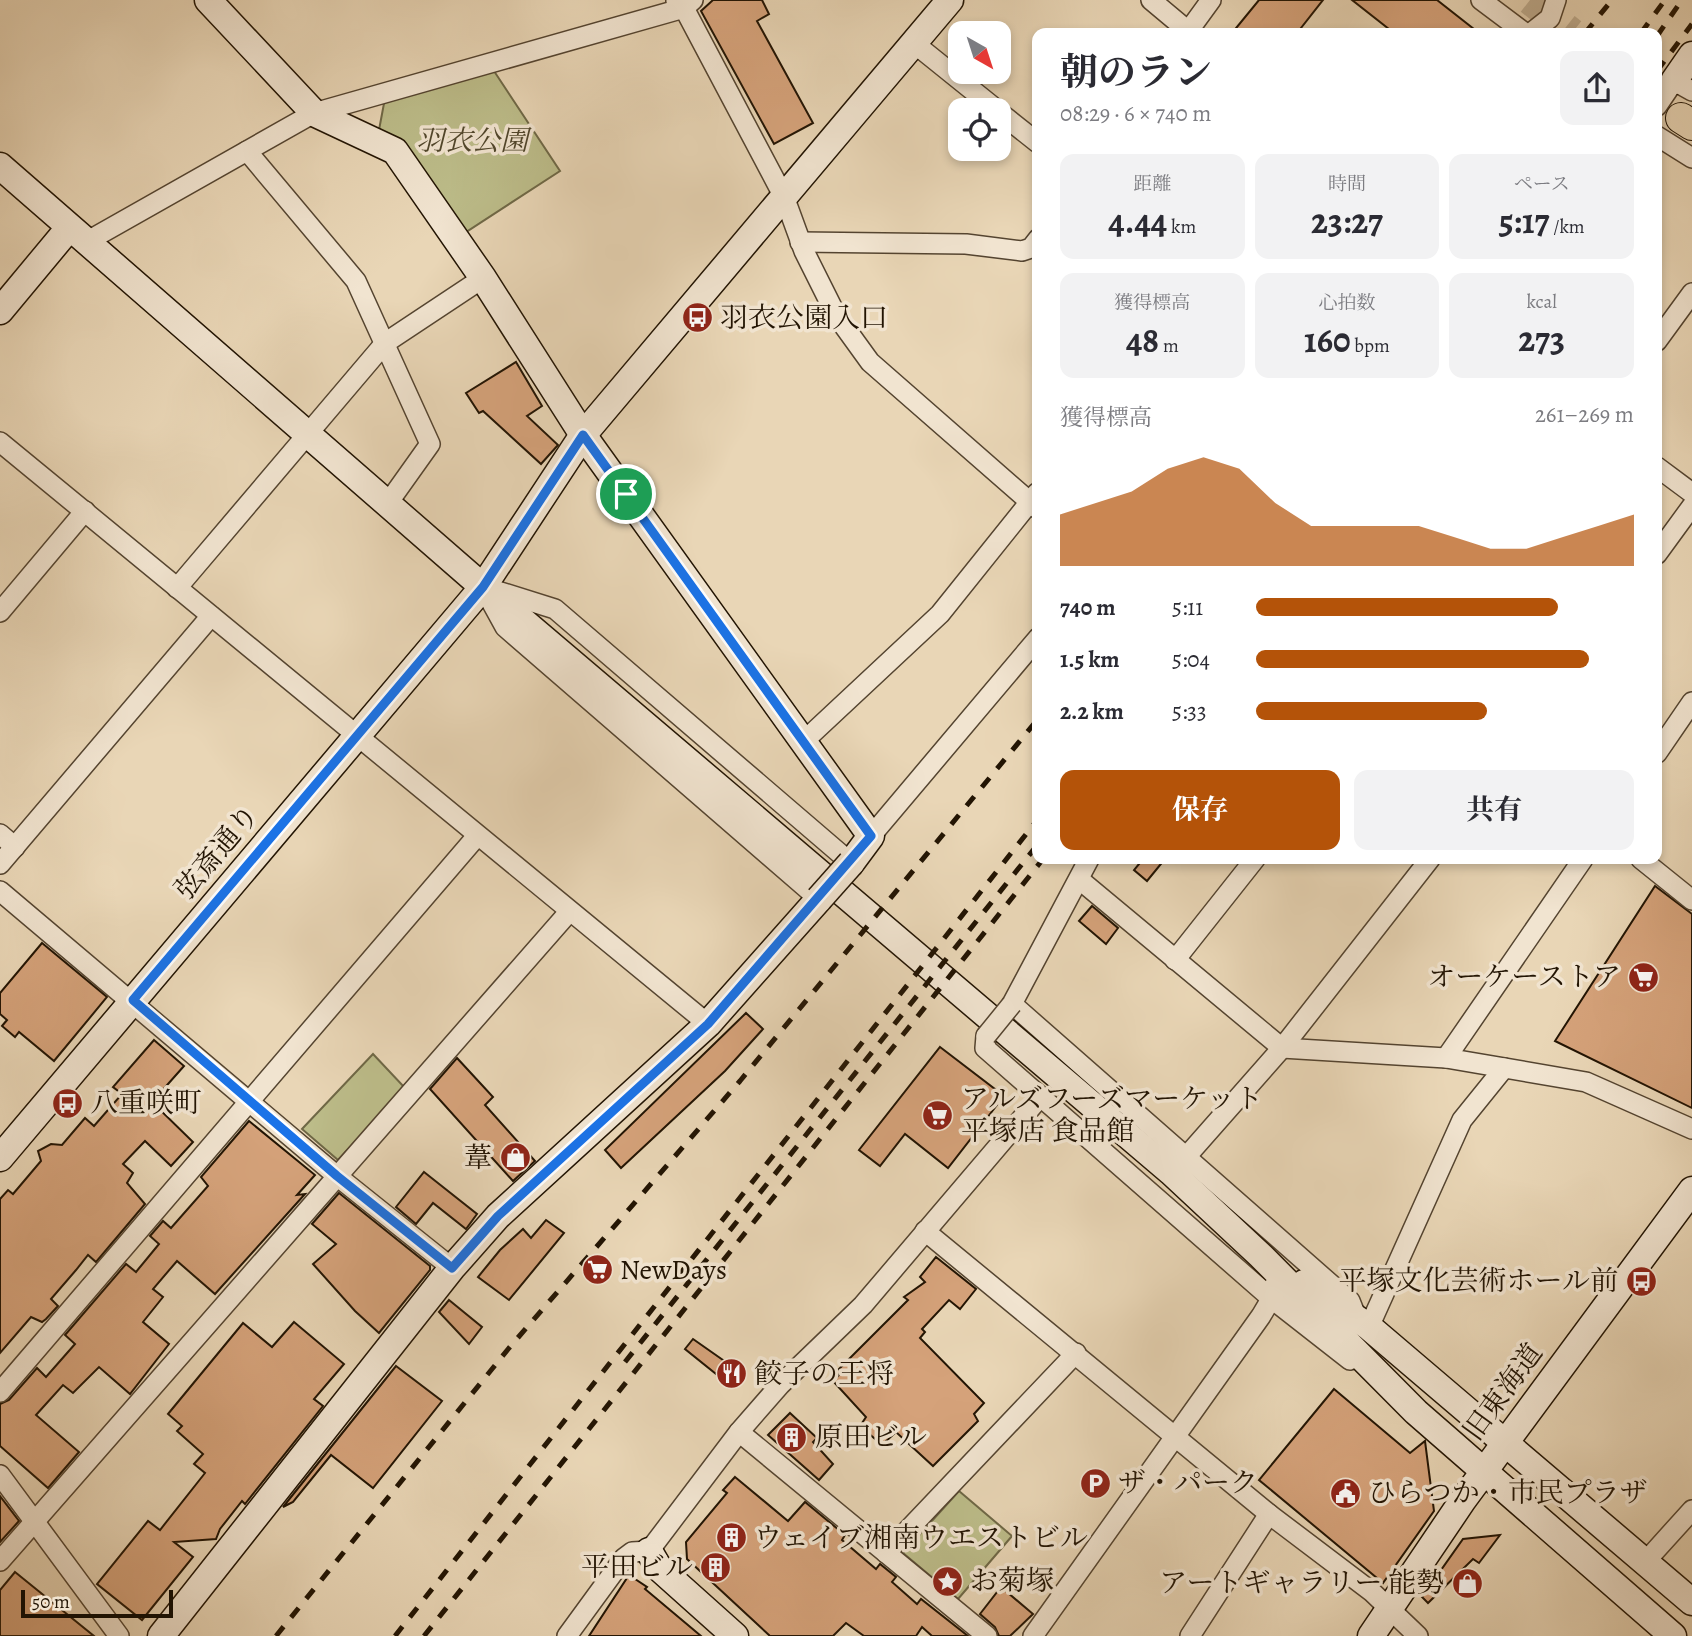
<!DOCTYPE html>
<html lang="ja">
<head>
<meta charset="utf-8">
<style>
	:root { --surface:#fff; --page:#f2f2f3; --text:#2b2b33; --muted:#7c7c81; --accent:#b45309 }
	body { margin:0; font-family:Alegreya,"Noto Serif JP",serif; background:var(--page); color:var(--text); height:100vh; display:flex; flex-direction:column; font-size:26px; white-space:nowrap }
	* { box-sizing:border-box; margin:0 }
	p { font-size:23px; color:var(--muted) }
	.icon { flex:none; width:38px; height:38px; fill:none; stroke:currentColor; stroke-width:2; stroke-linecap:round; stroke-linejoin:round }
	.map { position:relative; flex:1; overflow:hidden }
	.sheet { position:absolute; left:1032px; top:28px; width:630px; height:836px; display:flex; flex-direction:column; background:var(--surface); border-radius:14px; box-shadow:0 4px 10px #0003 }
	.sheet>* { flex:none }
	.needle { width:46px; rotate:141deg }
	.tools { position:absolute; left:948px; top:21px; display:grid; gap:14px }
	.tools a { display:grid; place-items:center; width:63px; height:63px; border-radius:14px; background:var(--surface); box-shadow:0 4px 10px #0003; font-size:35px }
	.scale { position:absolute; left:21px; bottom:18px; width:152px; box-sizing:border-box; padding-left:7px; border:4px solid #221403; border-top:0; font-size:19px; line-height:24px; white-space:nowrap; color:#221403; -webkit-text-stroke:5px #f1e4d0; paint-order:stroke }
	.pin { position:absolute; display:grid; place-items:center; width:60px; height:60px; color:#fff; margin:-30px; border:4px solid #fff; border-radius:50%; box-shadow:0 2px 7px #0007 }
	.round { display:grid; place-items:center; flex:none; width:74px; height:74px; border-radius:14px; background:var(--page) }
	.overview { display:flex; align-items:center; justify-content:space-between; height:119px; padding:0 28px }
	h1 { font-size:38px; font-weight:700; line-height:52px }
	.metrics { display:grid; grid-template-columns:repeat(3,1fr); gap:10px; height:119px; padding:7px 28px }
	.metrics div { display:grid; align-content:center; border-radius:14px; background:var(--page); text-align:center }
	.metrics b { font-size:35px; font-weight:700 }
	.metrics small { font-size:19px; font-weight:400 }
	.metrics p { font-size:19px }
	.chart { height:196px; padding:14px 28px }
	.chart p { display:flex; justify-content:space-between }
	.chart svg { width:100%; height:126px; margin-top:7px; fill:var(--accent); opacity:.7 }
	.button { display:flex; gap:14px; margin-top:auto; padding:14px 28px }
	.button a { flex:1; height:80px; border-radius:14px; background:var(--accent); color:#fff; font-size:28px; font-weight:700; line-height:80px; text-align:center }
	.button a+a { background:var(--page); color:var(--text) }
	ul { padding:0 28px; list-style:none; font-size:23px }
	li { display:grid; grid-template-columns:112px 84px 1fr; align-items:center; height:52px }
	li i { height:18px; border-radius:9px; background:var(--accent) }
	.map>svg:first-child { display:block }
	.green { fill:#bcbc89; stroke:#6f6846; stroke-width:2 }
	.building { fill:#d5a27a; stroke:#221403; stroke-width:2 }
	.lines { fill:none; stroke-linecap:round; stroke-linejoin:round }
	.primary-tunnel { stroke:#c1af92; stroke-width:30; stroke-dasharray:30 15; stroke-linecap:butt }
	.street-casing { stroke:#544430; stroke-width:22 }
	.secondary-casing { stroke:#221403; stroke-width:29 }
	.primary-casing { stroke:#221403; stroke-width:32 }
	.street { stroke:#f1e4d0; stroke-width:19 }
	.secondary { stroke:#f1e4d0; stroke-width:26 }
	.primary { stroke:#e9d6b6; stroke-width:30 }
	.rail { stroke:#221403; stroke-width:5; stroke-dasharray:12 12; stroke-linecap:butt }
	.street-bridge-casing { stroke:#544430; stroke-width:22; stroke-linecap:butt }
	.secondary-bridge-casing { stroke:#221403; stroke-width:29; stroke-linecap:butt }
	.street-bridge { stroke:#f1e4d0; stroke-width:19 }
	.secondary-bridge { stroke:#f1e4d0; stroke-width:26 }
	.route-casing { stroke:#fff; stroke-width:14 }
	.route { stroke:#1a73e8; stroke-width:9 }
	.labels { text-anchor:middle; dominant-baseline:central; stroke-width:7; stroke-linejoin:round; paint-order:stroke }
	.park-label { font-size:28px; font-style:italic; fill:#50462b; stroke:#f1e4d0 }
	.poi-label { font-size:28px; fill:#221403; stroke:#f1e4d0; text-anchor:start }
	.street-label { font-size:28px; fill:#221403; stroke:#f1e4d0 }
</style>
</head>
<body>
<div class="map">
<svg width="1692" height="1636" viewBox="0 0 1692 1636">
	<rect width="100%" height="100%" fill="#e9d6b6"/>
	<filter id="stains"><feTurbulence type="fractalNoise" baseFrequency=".00286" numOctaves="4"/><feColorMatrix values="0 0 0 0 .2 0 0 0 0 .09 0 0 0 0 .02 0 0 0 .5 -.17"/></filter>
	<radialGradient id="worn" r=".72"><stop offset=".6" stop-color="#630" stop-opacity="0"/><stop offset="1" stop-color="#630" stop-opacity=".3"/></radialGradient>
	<g class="green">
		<polygon points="492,68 560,171 463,234 402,140 379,130 385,98"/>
		<polygon points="373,1054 405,1088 338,1160 302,1129"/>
		<polygon points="959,1491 1012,1536 958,1599 903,1553"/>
	</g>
	<g class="building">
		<polygon points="713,0 762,0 769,14 757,21 813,123 774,144 701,11"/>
		<polygon points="1259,0 1323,0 1297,33 1232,33"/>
		<polygon points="1352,0 1437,0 1479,33 1394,33"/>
		<polygon points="516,362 542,406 527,416 558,445 541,464 483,411 479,413 466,393"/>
		<polygon points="1143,859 1165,859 1147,881 1134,870"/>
		<polygon points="1655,886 1692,914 1692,1108 1555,1041"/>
		<polygon points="1092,906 1118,928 1106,944 1079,921"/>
		<polygon points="42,943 107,997 54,1061 19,1032 15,1037 2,1026 7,1020 0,1014 0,993"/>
		<polygon points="746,1013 763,1029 725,1071 621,1168 605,1150"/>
		<polygon points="154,1040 184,1066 152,1102 193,1142 171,1166 145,1141 123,1164 133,1173 127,1183 145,1204 96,1262 88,1255 76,1270 51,1299 58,1306 46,1319 42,1322 31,1317 0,1353 0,1199 8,1190 13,1194 41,1161 38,1151 51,1144 62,1145 85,1118 94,1126 122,1094 113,1087"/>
		<polygon points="940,1047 1004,1096 948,1168 905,1134 880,1166 859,1150"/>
		<polygon points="457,1058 493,1097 485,1105 535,1161 513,1181 430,1089"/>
		<polygon points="249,1121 315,1175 297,1195 305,1194 215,1294 177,1261 153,1289 163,1297 143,1322 169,1344 130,1394 99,1367 73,1393 63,1385 36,1415 79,1452 48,1488 0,1446 0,1404 9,1400 37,1368 46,1377 75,1344 65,1335 126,1264 136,1272 159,1244 150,1236 163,1221 171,1228 208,1186 201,1177"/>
		<polygon points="424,1172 477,1214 466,1229 433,1203 416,1224 396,1207"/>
		<polygon points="339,1193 430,1266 430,1270 379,1333 355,1311 313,1264 336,1244 312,1224"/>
		<polygon points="546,1220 564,1233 509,1300 478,1277 500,1250 523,1229 531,1238"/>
		<polygon points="936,1257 976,1289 960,1309 949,1300 922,1329 925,1332 920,1338 984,1403 974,1414 978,1421 933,1466 896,1432 882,1445 860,1426 866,1417 833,1381 839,1375 836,1372 908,1300 904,1297 925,1282 920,1277"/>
		<polygon points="449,1300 482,1327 469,1344 439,1312"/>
		<polygon points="294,1322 344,1364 314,1399 323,1406 245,1504 242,1501 220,1529 216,1539 174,1542 193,1557 142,1620 97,1584 148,1521 160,1530 205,1473 194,1464 203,1454 177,1431 182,1426 168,1414 243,1323 272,1347"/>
		<polygon points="693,1339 740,1372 731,1386 685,1349"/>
		<polygon points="396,1366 442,1401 373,1488 331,1455 293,1502 283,1507"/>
		<polygon points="1334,1389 1410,1453 1425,1441 1434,1511 1383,1583 1259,1480"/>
		<polygon points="790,1413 817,1438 813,1442 833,1464 819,1480 768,1435"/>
		<polygon points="735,1477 788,1521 805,1502 845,1535 842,1540 876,1569 880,1564 896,1577 892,1582 917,1604 921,1599 968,1636 932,1636 922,1627 916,1636 864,1636 846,1623 833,1636 770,1636 687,1559 686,1542 727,1493 723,1490"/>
		<polygon points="0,1496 19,1521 0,1542"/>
		<polygon points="1500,1535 1479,1563 1473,1559 1428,1603 1422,1597 1463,1539"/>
		<polygon points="15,1572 94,1636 0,1636 0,1590"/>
		<polygon points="629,1575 647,1587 645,1589 701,1636 589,1636"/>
		<polygon points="1001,1587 1033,1614 1010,1636 999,1636 995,1627 980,1614"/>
	</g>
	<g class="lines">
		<polyline class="primary-tunnel" points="1530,0 1572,33"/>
		<defs>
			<g id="street">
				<polyline points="1151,0 1188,31"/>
				<polyline points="1481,0 1525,33"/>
				<polyline points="676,1 684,8 785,199 804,251 836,315 870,362 1038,509"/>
				<polyline points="1187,33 1211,0"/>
				<polyline points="1531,33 1550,18 1556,0"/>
				<polyline points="915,44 997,110"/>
				<polyline points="1657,106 1674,81 1692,91"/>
				<polyline points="999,112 1038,143"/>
				<polyline points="1657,136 1692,158"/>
				<polyline points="247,151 356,281 430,444 388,503"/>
				<polyline points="86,242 314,113 684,8 693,0"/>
				<polyline points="800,242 966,244 1022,251 1031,248 1038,239"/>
				<polyline points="1657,341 1692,293"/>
				<polyline points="0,442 708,1024"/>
				<polyline points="1657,467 1692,493"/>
				<polyline points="1657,554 1692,506"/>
				<polyline points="177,588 385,343 483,278"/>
				<polyline points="491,589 555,609 851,863"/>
				<polyline points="488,596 505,627 819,899"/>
				<polyline points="0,612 85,511"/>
				<polyline points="804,741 940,614 1037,493"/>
				<polyline points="1657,753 1692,702"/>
				<polyline points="0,834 15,847"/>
				<polyline points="871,836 1038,638"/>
				<polyline points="1089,859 1012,1004 1350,1301 1354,1311"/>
				<polyline points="1641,859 1692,900"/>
				<polyline points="0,864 211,616"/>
				<polyline points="1080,880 1282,1048 1446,1058 1586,1082 1692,1129"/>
				<polyline points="0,891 337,1176 452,1268"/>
				<polyline points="1175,960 1255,859"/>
				<polyline points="986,1036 985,1048 1272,1299 1350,1360"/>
				<polyline points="1446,1058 1583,859"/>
				<polyline points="1186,1157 1282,1048 1430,859"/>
				<polyline points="925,1231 1269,1514 1372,1592 1418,1636"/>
				<polyline points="1369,1327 1462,1120 1504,1068"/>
				<polyline points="0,1392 477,836"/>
				<polyline points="739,1432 987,1636"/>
				<polyline points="0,1475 119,1636"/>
				<polyline points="886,1553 1076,1353"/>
				<polyline points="0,1561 569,912"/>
				<polyline points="1646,1561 1692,1510"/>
				<polyline points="567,1636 624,1558 632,1552 649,1551 739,1432 780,1385 863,1305 1040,1097"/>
				<polyline points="1033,1636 1261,1316 1274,1294 1273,1287"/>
				<polyline points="1190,1636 1269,1514"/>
			</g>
			<g id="secondary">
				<polyline points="208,0 314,113 395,151 483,278 583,435 871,836 851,863"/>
				<polyline points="1674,81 1692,55"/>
				<polyline points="0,166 483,587 1171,1172 1261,1256 1416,1412 1673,1636"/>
				<polyline points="0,311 69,228"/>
				<polyline points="0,1158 483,587 583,435 950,0"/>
				<polyline points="1304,1283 1369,1327 1692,1602"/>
				<polyline points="649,1551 659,1568 735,1636"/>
				<polyline points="161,1636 452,1268 498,1216 708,1024 819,899"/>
				<polyline points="1371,1636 1463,1500 1692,1190"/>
			</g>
			<polyline id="primary" points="1681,118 1692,125"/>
		</defs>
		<use href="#street" class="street-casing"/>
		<use href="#secondary" class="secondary-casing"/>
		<use href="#primary" class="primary-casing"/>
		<use href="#street" class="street"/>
		<use href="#secondary" class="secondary"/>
		<use href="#primary" class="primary"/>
		<g class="rail">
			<polyline points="1585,33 1612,0"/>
			<polyline points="1641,33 1665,0"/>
			<polyline points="1657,36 1682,0"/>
			<polyline points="1657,71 1692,24"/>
			<polyline points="625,1362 1038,844"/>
			<polyline points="276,1636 509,1348 740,1081 1038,719"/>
			<polyline points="395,1636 1038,819"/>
			<polyline points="424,1636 1043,859"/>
		</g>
		<defs>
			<polyline id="street-bridge" points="986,1036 1012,1004"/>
			<polyline id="secondary-bridge" points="819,899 851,863"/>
		</defs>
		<use href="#street-bridge" class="street-bridge-casing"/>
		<use href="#secondary-bridge" class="secondary-bridge-casing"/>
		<use href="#street-bridge" class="street-bridge"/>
		<use href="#secondary-bridge" class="secondary-bridge"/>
	</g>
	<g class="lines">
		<defs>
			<polygon id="route" points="583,435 871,836 708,1024 498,1216 452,1268 337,1176 133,1000 483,587"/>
		</defs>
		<use href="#route" class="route-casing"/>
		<use href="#route" class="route"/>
	</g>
	<defs>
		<symbol id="bus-disc" viewBox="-11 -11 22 22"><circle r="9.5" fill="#8f2418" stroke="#f1e4d0"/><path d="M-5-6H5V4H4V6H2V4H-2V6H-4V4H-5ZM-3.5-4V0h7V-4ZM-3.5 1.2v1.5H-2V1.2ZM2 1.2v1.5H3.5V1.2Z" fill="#fff"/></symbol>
		<symbol id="supermarket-disc" viewBox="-11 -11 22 22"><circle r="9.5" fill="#8f2418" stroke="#f1e4d0"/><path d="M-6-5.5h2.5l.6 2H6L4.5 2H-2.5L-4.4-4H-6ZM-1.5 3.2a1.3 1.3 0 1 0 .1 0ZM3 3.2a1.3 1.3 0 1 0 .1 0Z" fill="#fff"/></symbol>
		<symbol id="shop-disc" viewBox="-11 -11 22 22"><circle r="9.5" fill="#8f2418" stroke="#f1e4d0"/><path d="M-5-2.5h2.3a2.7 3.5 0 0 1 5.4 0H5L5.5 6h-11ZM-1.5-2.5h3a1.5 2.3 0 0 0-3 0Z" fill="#fff"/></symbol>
		<symbol id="restaurant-disc" viewBox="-11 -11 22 22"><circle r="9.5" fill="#8f2418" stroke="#f1e4d0"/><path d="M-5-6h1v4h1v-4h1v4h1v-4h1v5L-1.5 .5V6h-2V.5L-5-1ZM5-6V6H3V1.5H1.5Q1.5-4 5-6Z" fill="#fff"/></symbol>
		<symbol id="building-disc" viewBox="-11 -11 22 22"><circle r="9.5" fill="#8f2418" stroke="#f1e4d0"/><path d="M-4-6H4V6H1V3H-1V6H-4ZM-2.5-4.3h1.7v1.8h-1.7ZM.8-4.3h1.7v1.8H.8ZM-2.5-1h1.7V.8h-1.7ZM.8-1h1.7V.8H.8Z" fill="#fff"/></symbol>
		<symbol id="parking-disc" viewBox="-11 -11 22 22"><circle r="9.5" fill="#8f2418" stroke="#f1e4d0"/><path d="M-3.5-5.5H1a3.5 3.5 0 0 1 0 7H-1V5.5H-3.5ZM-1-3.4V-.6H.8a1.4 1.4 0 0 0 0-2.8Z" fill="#fff"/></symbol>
		<symbol id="civic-disc" viewBox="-11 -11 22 22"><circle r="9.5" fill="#8f2418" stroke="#f1e4d0"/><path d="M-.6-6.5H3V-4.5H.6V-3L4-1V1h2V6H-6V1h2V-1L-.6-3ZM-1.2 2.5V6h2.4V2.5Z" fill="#fff"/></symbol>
		<symbol id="sight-disc" viewBox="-11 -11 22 22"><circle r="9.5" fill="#8f2418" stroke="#f1e4d0"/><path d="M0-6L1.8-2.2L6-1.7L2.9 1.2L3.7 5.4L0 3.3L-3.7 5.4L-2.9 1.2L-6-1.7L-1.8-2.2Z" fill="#fff"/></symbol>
	</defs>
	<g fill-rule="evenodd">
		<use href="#bus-disc" x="680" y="300" width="35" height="35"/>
		<use href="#supermarket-disc" x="1626" y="960" width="35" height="35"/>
		<use href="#bus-disc" x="50" y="1086" width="35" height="35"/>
		<use href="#supermarket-disc" x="920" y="1098" width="35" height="35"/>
		<use href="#shop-disc" x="498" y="1140" width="35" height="35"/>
		<use href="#supermarket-disc" x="580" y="1252" width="35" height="35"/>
		<use href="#bus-disc" x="1624" y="1264" width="35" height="35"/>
		<use href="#restaurant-disc" x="714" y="1356" width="35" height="35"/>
		<use href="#building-disc" x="774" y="1420" width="35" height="35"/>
		<use href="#parking-disc" x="1078" y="1466" width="35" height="35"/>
		<use href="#civic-disc" x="1328" y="1476" width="35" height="35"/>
		<use href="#building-disc" x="714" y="1520" width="35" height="35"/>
		<use href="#building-disc" x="698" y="1550" width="35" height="35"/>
		<use href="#sight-disc" x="930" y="1564" width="35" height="35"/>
		<use href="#shop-disc" x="1450" y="1566" width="35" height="35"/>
	</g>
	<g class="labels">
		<g class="park-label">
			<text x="472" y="141">羽衣公園</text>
		</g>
		<g class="poi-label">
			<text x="720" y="318">羽衣公園入口</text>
			<text x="1621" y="977" text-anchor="end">オーケーストア</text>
			<text x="961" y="1099">アルズフーズマーケット<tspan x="961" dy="32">平塚店 食品館</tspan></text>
			<text x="90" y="1103">八重咲町</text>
			<text x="492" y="1158" text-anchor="end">葦</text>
			<text x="620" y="1270">NewDays</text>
			<text x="1618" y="1281" text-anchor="end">平塚文化芸術ホール前</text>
			<text x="754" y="1374">餃子の王将</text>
			<text x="815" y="1437">原田ビル</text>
			<text x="1118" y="1483">ザ・パーク</text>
			<text x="1368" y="1493">ひらつか・市民プラザ</text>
			<text x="754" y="1538">ウェイブ湘南ウエストビル</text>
			<text x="693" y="1567" text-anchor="end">平田ビル</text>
			<text x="970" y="1581">お菊塚</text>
			<text x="1444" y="1583" text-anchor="end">アートギャラリー 能勢</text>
		</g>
		<g class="street-label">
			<text transform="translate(217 852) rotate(-50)">弦斎通り</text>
			<text transform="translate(1503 1392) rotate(-54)">旧東海道</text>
		</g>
	</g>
	<rect width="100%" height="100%" filter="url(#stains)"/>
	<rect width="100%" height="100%" fill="url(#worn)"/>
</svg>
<div class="tools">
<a><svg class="needle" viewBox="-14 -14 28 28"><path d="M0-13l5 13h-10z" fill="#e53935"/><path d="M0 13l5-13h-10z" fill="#7c7c81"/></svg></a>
<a><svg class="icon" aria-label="locate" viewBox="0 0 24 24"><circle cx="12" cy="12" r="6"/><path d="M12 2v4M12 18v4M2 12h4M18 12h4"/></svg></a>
</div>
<div class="scale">50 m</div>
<div class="pin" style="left:626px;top:494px;background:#1e9e55"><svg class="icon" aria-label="arrive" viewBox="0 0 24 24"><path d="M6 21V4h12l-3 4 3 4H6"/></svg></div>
<section class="sheet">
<div class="overview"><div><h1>朝のラン</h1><p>08:29 · 6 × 740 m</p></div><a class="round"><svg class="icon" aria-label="share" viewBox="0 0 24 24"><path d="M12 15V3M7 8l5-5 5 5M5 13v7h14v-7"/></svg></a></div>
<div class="metrics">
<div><p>距離</p><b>4.44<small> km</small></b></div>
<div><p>時間</p><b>23:27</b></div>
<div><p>ペース</p><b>5:17<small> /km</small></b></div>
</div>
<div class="metrics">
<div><p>獲得標高</p><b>48<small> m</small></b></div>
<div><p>心拍数</p><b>160<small> bpm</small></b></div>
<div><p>kcal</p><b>273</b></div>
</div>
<div class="chart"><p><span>獲得標高</span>261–269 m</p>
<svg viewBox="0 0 160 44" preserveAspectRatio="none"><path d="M0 44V26L10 22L20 18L30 10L40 6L50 10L60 22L70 30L80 30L90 30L100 30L110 34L120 38L130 38L140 34L150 30L160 26V44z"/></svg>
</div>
<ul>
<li><b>740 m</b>5:11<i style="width:80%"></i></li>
<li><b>1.5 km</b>5:04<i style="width:88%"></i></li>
<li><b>2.2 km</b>5:33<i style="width:61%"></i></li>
</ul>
<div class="button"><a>保存</a><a>共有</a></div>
</section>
</div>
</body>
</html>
